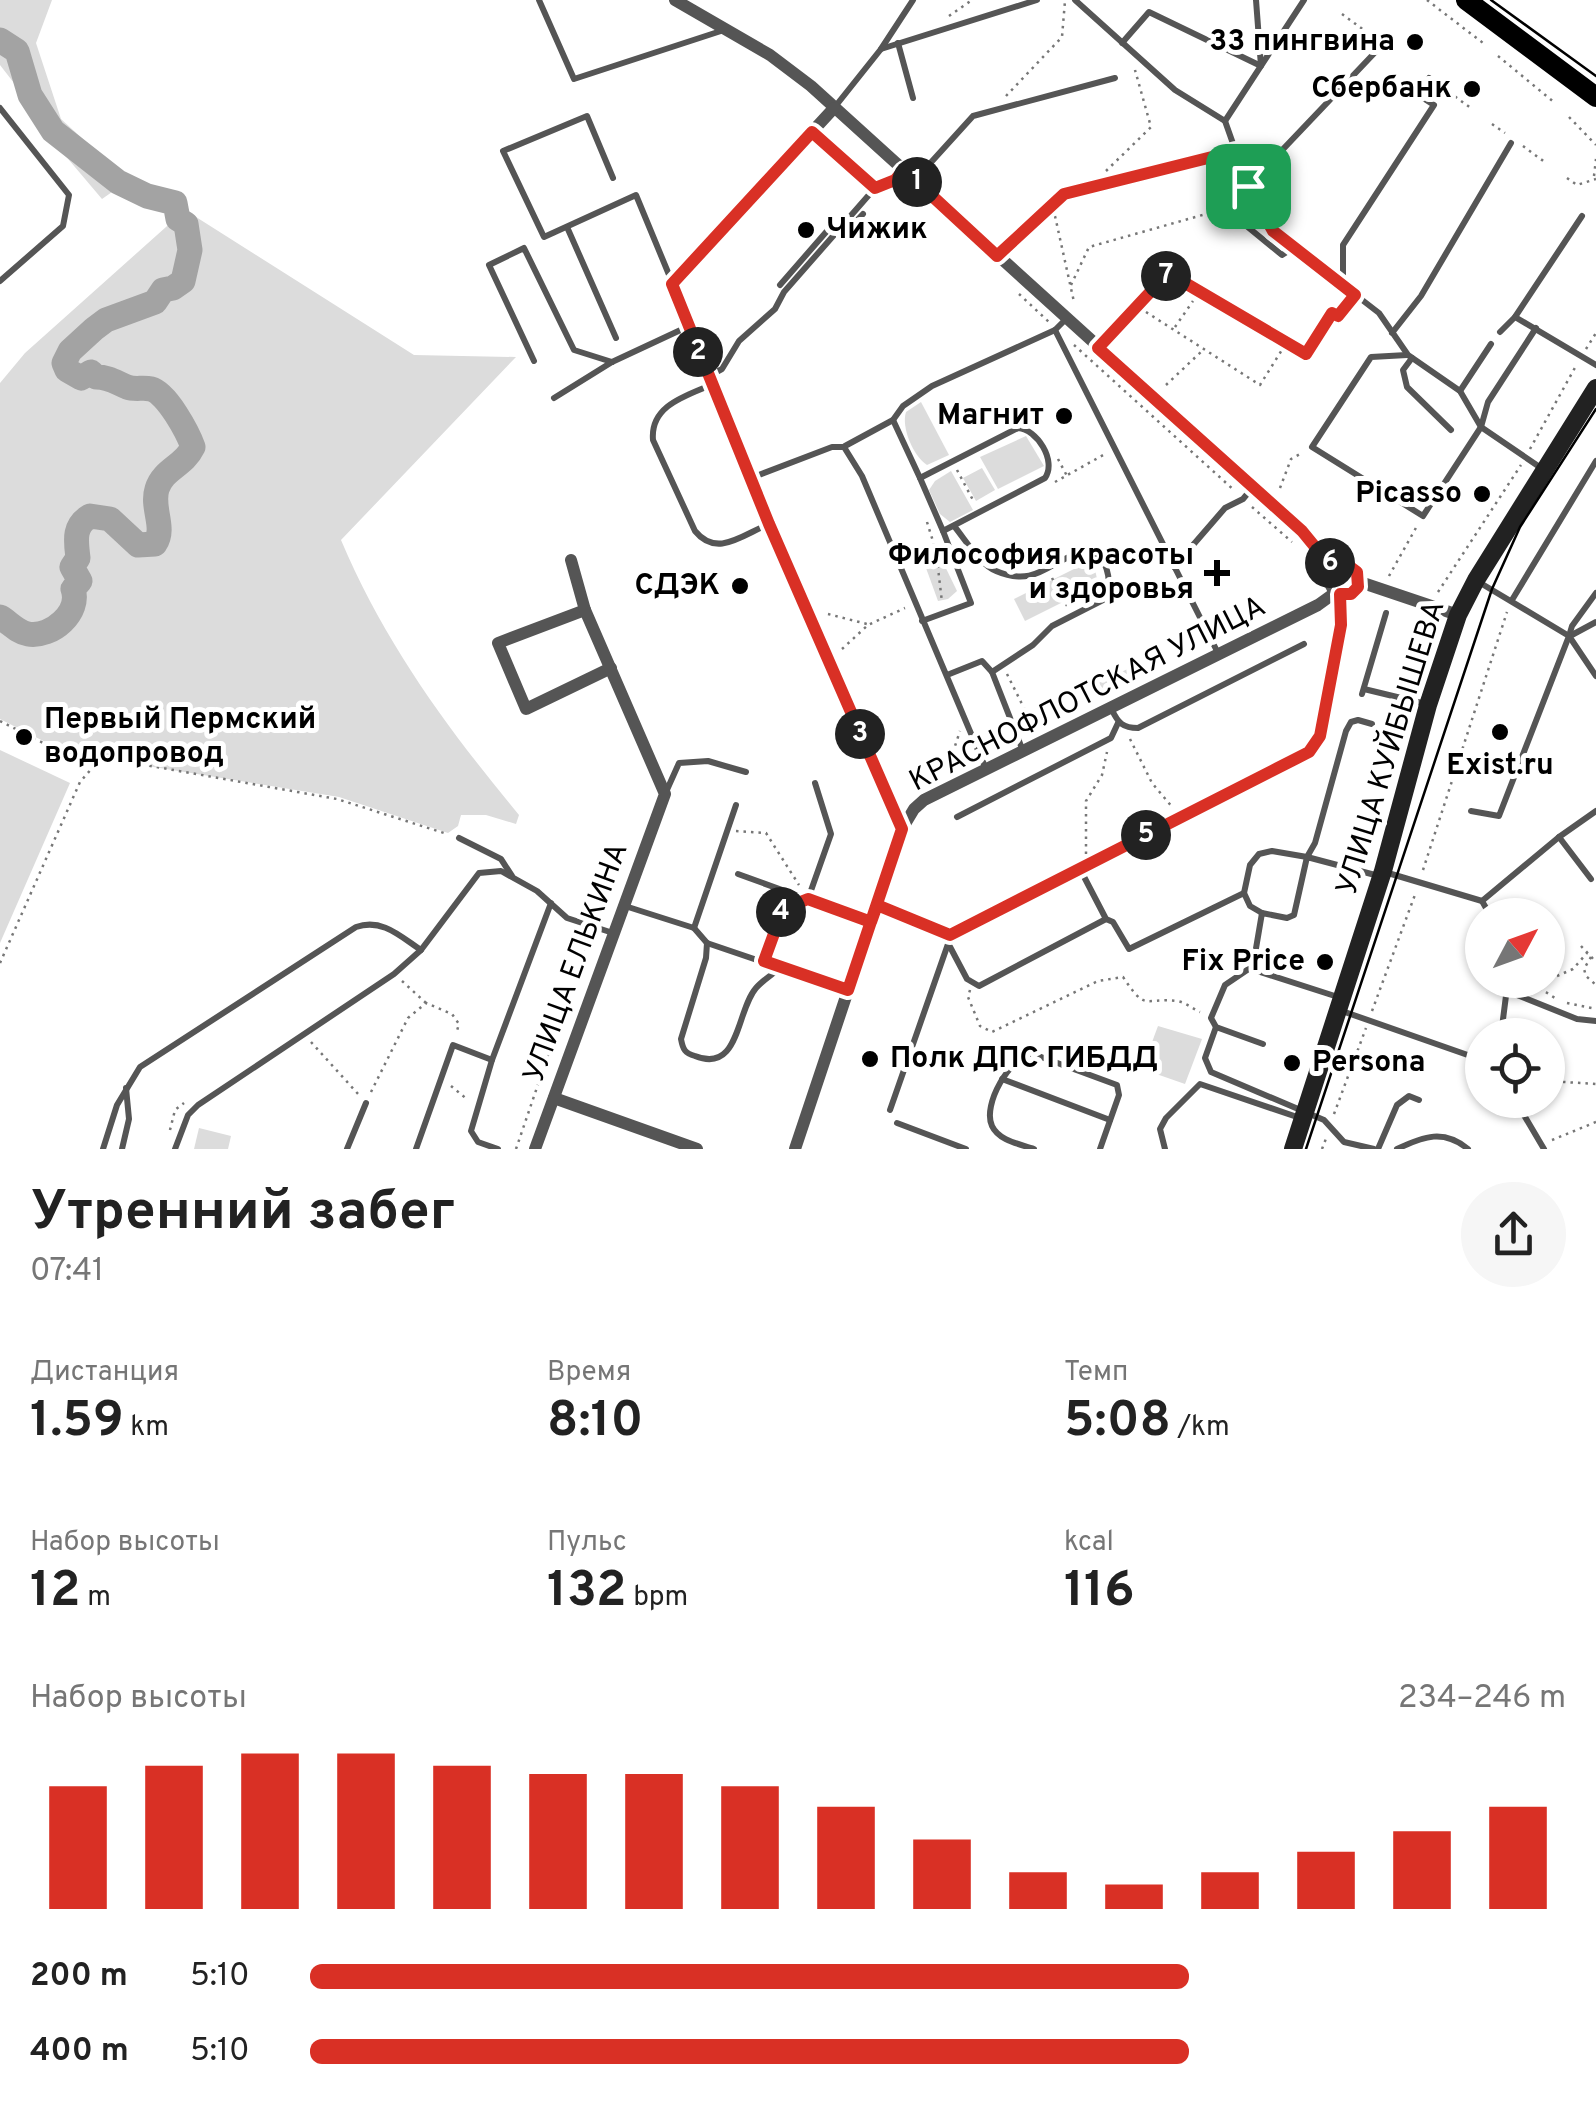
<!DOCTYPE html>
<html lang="ru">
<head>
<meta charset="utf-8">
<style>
	:root { --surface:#fff; --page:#f6f6f6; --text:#222; --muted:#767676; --accent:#d93025 }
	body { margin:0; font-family:Overpass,sans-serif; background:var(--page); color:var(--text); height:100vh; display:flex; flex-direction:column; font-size:38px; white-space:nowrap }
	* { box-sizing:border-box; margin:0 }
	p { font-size:32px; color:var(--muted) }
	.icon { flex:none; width:55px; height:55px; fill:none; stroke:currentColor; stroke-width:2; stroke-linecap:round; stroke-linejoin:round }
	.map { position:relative; height:1149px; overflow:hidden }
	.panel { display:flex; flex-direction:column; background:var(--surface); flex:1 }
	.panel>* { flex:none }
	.needle { width:65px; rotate:49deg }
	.buttons { position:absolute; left:1465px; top:898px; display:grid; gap:20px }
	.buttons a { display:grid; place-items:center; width:100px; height:100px; border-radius:50%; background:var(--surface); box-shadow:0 2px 8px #0004; font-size:50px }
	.pin { position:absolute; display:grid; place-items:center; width:85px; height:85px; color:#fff; margin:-42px; border-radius:20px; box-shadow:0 5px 15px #0006 }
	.km { position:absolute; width:50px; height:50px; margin:-25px; border-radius:50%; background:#222; color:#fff; font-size:28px; line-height:50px; text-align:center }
	.round { display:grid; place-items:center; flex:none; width:105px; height:105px; border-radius:52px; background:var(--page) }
	.head { display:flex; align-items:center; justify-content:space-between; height:170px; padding:0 30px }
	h1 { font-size:55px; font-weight:700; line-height:75px }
	.figures { display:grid; grid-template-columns:repeat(3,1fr); gap:15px; height:170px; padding:10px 30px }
	.figures div { display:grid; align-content:center }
	.figures b { font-size:50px; font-weight:700 }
	.figures small { font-size:28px; font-weight:400 }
	.figures p { font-size:28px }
	.chart { height:280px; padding:20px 30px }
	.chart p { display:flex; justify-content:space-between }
	.chart svg { width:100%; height:180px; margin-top:10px; stroke:var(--accent); stroke-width:6 }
	ul { padding:0 30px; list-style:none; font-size:32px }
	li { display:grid; grid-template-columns:160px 120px 1fr; align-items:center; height:75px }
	li i { height:25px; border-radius:12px; background:var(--accent) }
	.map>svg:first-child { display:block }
	.green { fill:#dcdcdc }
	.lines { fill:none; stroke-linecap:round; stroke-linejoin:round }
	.river { stroke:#a3a3a3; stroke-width:25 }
	.path { stroke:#777; stroke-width:2.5; stroke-dasharray:2.5 5; stroke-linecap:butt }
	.service { stroke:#555; stroke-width:6 }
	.minor { stroke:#555; stroke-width:12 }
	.secondary { stroke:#222; stroke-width:18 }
	.primary { stroke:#000; stroke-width:20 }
	.tram { stroke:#000; stroke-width:2.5 }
	.route-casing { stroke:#fff; stroke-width:20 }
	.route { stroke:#d93025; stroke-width:12 }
	.poi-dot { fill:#000; stroke:#fff; stroke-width:4 }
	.labels { text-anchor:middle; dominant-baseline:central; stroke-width:10; stroke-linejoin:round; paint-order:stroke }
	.poi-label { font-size:30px; font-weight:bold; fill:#000; stroke:#fff; text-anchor:end }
	.street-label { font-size:30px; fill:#000; stroke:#fff }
</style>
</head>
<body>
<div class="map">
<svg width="1596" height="1149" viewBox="0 0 1596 1149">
	<rect width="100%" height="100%" fill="#fff"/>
	<g class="green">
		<polygon points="0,0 52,0 36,43 61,119 121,174 112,192 102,199 58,147 38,114 0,65"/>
		<path d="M185,210L414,355L516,357L341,540C385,644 448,729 519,815L516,824L486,815H461L458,826L448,833L339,797L67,753L0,719V383L25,353Z"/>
		<path d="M921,402L949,455L927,465C913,456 901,427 906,412Z"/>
		<polygon points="1026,436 1044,466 998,489 980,457"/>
		<polygon points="982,468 995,490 976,501 963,478"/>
		<polygon points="951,471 973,510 950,522 940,514 929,490 935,481"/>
		<polygon points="937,550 957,591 948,599 938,601 922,557"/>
		<polygon points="1086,563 1094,565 1099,588 1069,602 1054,579"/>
		<polygon points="1052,580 1063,602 1025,621 1014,599"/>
		<polygon points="1153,657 1162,662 1082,702 1083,690"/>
		<polygon points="0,750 70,783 0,943"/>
		<polygon points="1158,1026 1202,1039 1185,1084 1142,1069"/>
		<polygon points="199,1128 231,1136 228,1149 194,1149"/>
	</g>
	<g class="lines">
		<path class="river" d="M0,40L17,51L30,95L53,131L118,182L147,196L175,203L178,219L186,224L190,250L183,281L173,288L163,290L155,302L106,320L94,329L70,351L64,363L67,370L81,378L91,372L96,377C109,377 115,382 127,387C135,390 143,387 151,389C167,393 188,433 193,447C184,466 163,469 157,489C151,508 166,528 155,544L138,545L110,519L90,516C73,526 76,541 78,558L72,567L80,581L73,589C81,612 52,638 28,634C17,632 9,622 0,617"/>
		<g class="path">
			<polyline points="1427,0 1483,43"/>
			<polyline points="1342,14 1376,39"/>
			<polyline points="949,16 972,0"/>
			<polyline points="1498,56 1555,103"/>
			<polyline points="1437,83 1472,109"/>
			<polyline points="1006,96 1062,37 1065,1"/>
			<polyline points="1569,117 1596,145"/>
			<polyline points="1492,124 1505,133"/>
			<polyline points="1523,146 1546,163"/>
			<polyline points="1106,171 1151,127 1135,70"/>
			<polyline points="1594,176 1596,159"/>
			<polyline points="1567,178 1577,185 1596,179"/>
			<polyline points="1055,216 1074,302"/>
			<polyline points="1071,285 1089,247 1245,203"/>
			<polyline points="1019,294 1050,323"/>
			<polyline points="1146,312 1260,385 1285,345 1273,337"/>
			<polyline points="1175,327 1193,301"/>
			<polyline points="1074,345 1235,491"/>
			<polyline points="1287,345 1306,355 1332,313 1338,316 1348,304"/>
			<polyline points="1586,349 1596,333"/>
			<polyline points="1166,385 1203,350"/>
			<polyline points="1023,419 1034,413 1041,426"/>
			<polyline points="1530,449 1577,364"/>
			<polyline points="1058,459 1067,476"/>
			<polyline points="957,470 974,502"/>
			<polyline points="1055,482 1105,454"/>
			<polyline points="1280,488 1291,459 1302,453"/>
			<polyline points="1252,507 1292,542"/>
			<polyline points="927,522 936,551 942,602"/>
			<polyline points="1389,576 1417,526"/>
			<polyline points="1052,578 1067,606"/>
			<polyline points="1438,592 1521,465"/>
			<polyline points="828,614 867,624"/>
			<polyline points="842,649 868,625 905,608"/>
			<polyline points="1007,674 1033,726"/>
			<polyline points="0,721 55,749 337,799 447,834"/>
			<polyline points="1130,739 1152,783 1173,808"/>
			<polyline points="948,767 960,731"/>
			<polyline points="736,831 766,833 799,885"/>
			<polyline points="1086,854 1086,801 1102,775 1107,752"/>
			<polyline points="1423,870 1507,612"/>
			<polyline points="1581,946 1596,962"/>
			<polyline points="1591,957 1584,969 1586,976 1596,985"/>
			<polyline points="0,963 80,782 93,767 90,757"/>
			<polyline points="1557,976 1573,969 1587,953"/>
			<polyline points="1527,980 1555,998"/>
			<polyline points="402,981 426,1003"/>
			<path d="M970,990L968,997L980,1026L992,1032L1098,981L1123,977C1147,1013 1143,997 1177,1001C1185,1002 1193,1009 1200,1012"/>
			<polyline points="1567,1003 1596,1009"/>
			<polyline points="1372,1011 1416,892"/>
			<polyline points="311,1042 359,1095"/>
			<polyline points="1548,1081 1596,1084"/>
			<polyline points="451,1086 468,1100"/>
			<polyline points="371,1092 408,1018 426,1003 452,1014 459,1024 456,1034"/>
			<polyline points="1334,1114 1366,1028"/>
			<polyline points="170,1130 175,1110 184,1103"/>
			<polyline points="1552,1140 1596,1122"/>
			<polyline points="516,1149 588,938"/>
			<polyline points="1322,1149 1327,1136"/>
		</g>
		<g class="service">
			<polyline points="539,0 574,79 724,30"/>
			<polyline points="1075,0 1175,90 1225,121 1248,186 1273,231 1379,313 1408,355 1460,391 1481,427 1544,470"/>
			<polyline points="898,43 913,98"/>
			<polyline points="1122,43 1149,12 1261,66 1256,0"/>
			<polyline points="881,49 1037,0"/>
			<polyline points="0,108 69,195 63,226 0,281"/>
			<polyline points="834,108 881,49 913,0"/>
			<polyline points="1225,121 1304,0"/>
			<polyline points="813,133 875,188 895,181 904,171"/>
			<polyline points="613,178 587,116 503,151 544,237 636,195 672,282"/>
			<polyline points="915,180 973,116 1115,78"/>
			<polyline points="1248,186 1383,44"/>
			<polyline points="1238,219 1282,255 1293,248"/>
			<polyline points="567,227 616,338"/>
			<polyline points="997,256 1064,193 1236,151"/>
			<polyline points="780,285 827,231 840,228 875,188"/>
			<polyline points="1343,285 1343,245 1434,105 1420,96 1429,78"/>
			<polyline points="1515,317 1596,365"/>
			<polyline points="1055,330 1219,655"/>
			<polyline points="1500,332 1515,317 1582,216"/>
			<polyline points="1392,333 1421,296 1511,143"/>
			<polyline points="1099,347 1168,273 1266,333"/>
			<polyline points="1407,355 1371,357 1312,447 1423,516 1481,427 1488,402 1536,328"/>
			<polyline points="1412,358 1403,370 1407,387 1451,430"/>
			<polyline points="534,361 489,265 524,248 574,350 612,362"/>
			<polyline points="709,376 722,369 739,341 775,309 784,292 834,235 845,233 863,214"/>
			<path d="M711,385C685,396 650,406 653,440L695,531C717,558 742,535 769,524"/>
			<polyline points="1460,391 1491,344"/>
			<polyline points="554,398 612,362 687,327"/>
			<polyline points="893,420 920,478"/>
			<path d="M1018,428C1037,429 1057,461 1045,478L943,531L920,478Z"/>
			<polyline points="845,446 893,420 903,406 932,386 1055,330 1065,320"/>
			<polyline points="751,478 832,447 844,447 862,476 986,769"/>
			<path d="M954,526C965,539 980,565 996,571C1038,589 1051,558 1084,552C1107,548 1114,585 1105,599L1052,626L1033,645L992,672L1023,751"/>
			<polyline points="1174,567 1225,508 1243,499 1253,487"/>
			<polyline points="1512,600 1596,461"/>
			<polyline points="922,621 971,603 943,531"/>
			<polyline points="1569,636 1572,626 1596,593"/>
			<polyline points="1569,636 1596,676"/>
			<polyline points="1570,636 1596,622"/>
			<polyline points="947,675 982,661 992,672"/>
			<polyline points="1364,689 1426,704"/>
			<polyline points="1362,694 1386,613"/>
			<path d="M1112,710C1118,723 1123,728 1138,728L1304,644"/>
			<polyline points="815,783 831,834 808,899 871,922"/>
			<polyline points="666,792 679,763 708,761 746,772"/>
			<polyline points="1471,811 1499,816 1569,636 1477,581"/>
			<polyline points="957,817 1111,738 1118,723"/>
			<polyline points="1559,837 1591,879"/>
			<polyline points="459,838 501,859 512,876"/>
			<polyline points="1080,869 1106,919 1113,922 1129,949 1244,893 1250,906 1262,913"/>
			<polyline points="1388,873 1482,901"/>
			<polyline points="738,874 807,899"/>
			<polyline points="1244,893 1250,865 1259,854 1272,851 1307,857 1315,843 1346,731 1351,722 1358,720 1372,724"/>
			<polyline points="878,905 950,935 1309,751 1320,736 1341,625 1340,595"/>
			<polyline points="625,906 694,928 707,943 848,991"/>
			<polyline points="1490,915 1482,901 1559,837 1596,811"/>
			<polyline points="694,928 736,805"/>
			<polyline points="950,935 948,943 967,979 979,986 1106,919"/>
			<path d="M707,943L706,958L681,1039C683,1050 685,1053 695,1056C740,1074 736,1011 756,988C763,980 773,974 781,967"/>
			<polyline points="764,961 783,909 808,899"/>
			<polyline points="1253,966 1225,985 1211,1018 1216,1027 1263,1044"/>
			<polyline points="1507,991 1577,1019 1596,1021"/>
			<polyline points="1338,997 1260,972 1253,966 1262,913 1287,918 1294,915 1307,857 1379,876"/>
			<polyline points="1342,1011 1482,1060"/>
			<polyline points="1216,1027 1205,1058 1211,1072 1324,1120 1344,1142 1374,1149"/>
			<polyline points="1501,1035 1508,980"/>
			<polyline points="1002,1079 1110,1120"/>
			<polyline points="1515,1100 1544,1149"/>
			<polyline points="890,1110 948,944"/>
			<polyline points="897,1123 966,1149"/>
			<path d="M103,1149L117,1105L140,1067L356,927C382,918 400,936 421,950"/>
			<polyline points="122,1149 129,1119 126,1088"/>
			<polyline points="175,1149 188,1115 198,1105 394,974 421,950 479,873 501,871 537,891 567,918 613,933"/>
			<polyline points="347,1149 366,1103"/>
			<polyline points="416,1149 453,1045 492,1060"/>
			<polyline points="498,1149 478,1142 471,1131 492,1060 551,903"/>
			<path d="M1034,1149C1020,1144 999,1141 992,1126C982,1105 1010,1056 1033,1054L1117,1085L1119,1095L1100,1149"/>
			<polyline points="1165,1149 1160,1129 1166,1118 1200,1084 1303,1119"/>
			<polyline points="1378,1149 1397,1105 1409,1096 1419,1100"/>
			<path d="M1397,1149C1424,1136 1444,1129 1468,1149"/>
		</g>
		<g class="minor">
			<polyline points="675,0 770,55 811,86 1302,531 1334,570"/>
			<polyline points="834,108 672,284 769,524 902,829"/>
			<circle cx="1345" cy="580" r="15"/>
			<polyline points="1360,582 1458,615"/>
			<polyline points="585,610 498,643 526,709 611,668"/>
			<polyline points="554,1098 697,1149"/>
			<polyline points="535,1149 665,794 585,610 571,560"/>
			<polyline points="795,1149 902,829 914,809 924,800 1318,605 1336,592"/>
		</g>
		<polyline class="secondary" points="1293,1149 1383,871 1428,705 1458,615 1476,580 1596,388"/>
		<polyline class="primary" points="1466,0 1596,97"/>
		<g class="tram">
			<polyline points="1491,0 1596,76"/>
			<polyline points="1306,1149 1492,589 1520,527 1596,409"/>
		</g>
	</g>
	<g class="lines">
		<defs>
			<polyline id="route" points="1248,186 1236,151 1064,194 997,256 904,170 895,180 875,188 812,132 672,284 769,524 902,829 848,990 764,961 783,909 808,899 871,922 877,905 950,935 1309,752 1320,736 1341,625 1340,594 1351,594 1358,587 1357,572 1349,566 1334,570 1302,531 1098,348 1168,273 1306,354 1332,313 1338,316 1355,295 1273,231 1248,186"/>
		</defs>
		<use href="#route" class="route-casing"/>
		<use href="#route" class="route"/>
	</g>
	<g class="poi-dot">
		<circle cx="1415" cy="42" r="10"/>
		<circle cx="1472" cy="89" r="10"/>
		<circle cx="806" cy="230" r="10"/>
		<circle cx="1064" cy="416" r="10"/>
		<circle cx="1482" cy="494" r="10"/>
		<path d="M1212 558h10v10h10v10h-10v10h-10v-10h-10v-10h10z"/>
		<circle cx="740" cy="586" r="10"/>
		<circle cx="1500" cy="732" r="10"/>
		<circle cx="24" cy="737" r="10"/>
		<circle cx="1325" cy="962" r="10"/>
		<circle cx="870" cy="1059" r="10"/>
		<circle cx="1292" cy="1063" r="10"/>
	</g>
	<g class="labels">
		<g class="poi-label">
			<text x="1395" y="42">33 пингвина</text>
			<text x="1452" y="89">Сбербанк</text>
			<text x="826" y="230" text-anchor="start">Чижик</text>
			<text x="1044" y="416">Магнит</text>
			<text x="1462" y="494">Picasso</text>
			<text x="1194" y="556">Философия красоты<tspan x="1194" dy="34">и здоровья</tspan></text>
			<text x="720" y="586">СДЭК</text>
			<text x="44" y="720" text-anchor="start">Первый Пермский<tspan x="44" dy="34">водопровод</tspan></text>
			<text x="1500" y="766" text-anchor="middle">Exist.ru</text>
			<text x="1305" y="962">Fix Price</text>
			<text x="890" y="1059" text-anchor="start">Полк ДПС ГИБДД</text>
			<text x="1312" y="1063" text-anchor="start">Persona</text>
		</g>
		<g class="street-label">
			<text transform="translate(1088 695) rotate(-27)">КРАСНОФЛОТСКАЯ УЛИЦА</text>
			<text transform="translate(1392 748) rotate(-73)">УЛИЦА КУЙБЫШЕВА</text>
			<text transform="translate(577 963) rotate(-70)">УЛИЦА ЕЛЬКИНА</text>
		</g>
	</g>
</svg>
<div class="buttons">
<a><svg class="needle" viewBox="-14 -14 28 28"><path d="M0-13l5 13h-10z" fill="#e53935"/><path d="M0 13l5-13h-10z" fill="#767676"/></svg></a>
<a><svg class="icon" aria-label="locate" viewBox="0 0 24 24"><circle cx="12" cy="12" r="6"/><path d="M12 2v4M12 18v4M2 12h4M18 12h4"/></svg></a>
</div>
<div class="pin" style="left:1248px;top:186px;background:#1e9e55"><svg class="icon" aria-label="arrive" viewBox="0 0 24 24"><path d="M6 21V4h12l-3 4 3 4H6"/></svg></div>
<b class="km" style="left:917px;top:182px">1</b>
<b class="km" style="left:698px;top:352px">2</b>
<b class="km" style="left:860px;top:734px">3</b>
<b class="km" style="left:781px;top:912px">4</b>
<b class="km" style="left:1146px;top:835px">5</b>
<b class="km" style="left:1330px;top:563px">6</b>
<b class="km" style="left:1166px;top:276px">7</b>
</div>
<section class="panel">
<div class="head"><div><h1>Утренний забег</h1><p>07:41</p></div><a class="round"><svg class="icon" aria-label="share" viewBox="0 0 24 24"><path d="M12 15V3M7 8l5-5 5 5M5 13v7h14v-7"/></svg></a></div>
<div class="figures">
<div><p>Дистанция</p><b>1.59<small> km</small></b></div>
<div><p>Время</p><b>8:10</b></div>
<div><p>Темп</p><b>5:08<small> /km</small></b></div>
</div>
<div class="figures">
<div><p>Набор высоты</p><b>12<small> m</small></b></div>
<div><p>Пульс</p><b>132<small> bpm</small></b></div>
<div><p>kcal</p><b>116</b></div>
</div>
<div class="chart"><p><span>Набор высоты</span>234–246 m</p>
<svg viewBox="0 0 160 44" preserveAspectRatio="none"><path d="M5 44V14M15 44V9M25 44V6M35 44V6M45 44V9M55 44V11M65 44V11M75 44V14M85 44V19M95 44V27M105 44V35M115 44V38M125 44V35M135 44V30M145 44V25M155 44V19"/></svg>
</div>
<ul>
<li><b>200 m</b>5:10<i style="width:70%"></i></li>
<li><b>400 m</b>5:10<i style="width:70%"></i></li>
</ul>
</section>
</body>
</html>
